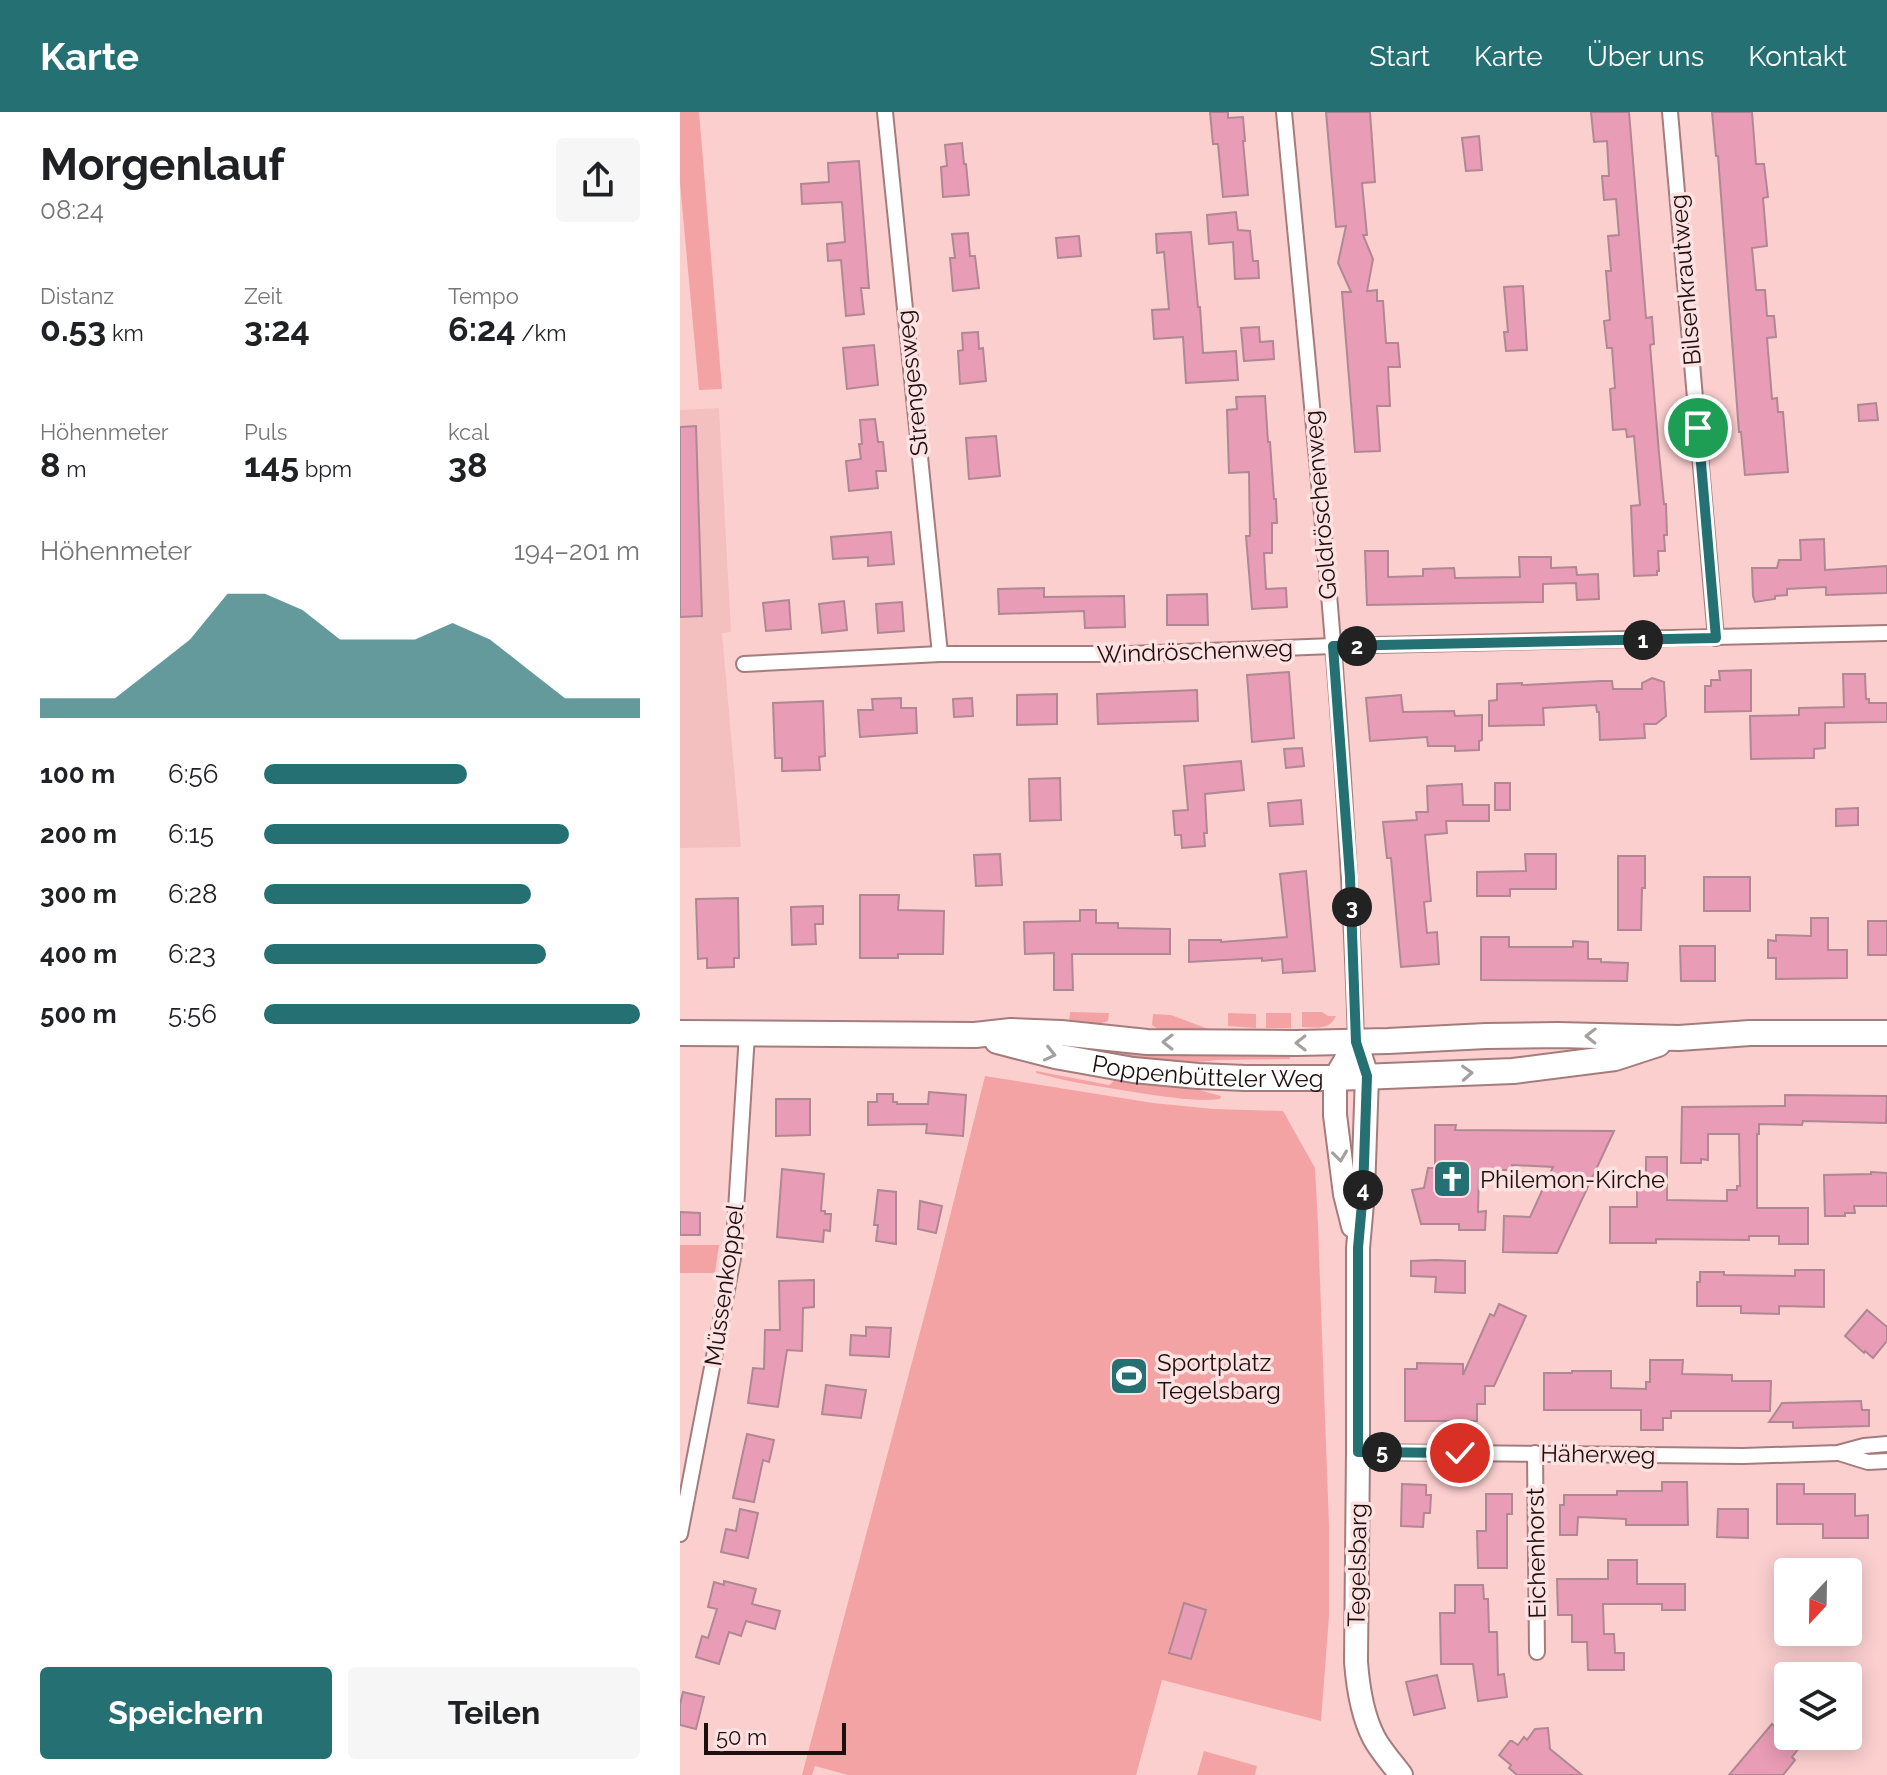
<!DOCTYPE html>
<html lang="de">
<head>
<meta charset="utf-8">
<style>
	:root { --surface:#fff; --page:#f6f6f6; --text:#202124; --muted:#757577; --accent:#257073 }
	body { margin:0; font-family:Raleway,sans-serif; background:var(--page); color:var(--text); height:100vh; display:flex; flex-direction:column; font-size:30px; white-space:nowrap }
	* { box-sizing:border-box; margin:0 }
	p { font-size:26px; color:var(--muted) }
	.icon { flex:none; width:44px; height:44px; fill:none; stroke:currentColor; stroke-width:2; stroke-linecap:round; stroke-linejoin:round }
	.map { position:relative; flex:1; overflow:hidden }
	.sheet { display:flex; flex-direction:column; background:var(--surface); width:680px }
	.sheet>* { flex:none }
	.needle { width:52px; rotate:202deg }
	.controls { position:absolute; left:1094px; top:1446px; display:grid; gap:16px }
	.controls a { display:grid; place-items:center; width:88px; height:88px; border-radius:8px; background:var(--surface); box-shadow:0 4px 20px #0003; font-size:40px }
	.scale { position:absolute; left:24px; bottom:20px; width:142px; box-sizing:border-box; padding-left:8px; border:4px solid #1e0f0f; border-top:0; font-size:22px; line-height:28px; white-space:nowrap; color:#1e0f0f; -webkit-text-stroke:6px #fde2e1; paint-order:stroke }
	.pin { position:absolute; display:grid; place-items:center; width:68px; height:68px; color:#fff; margin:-34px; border:4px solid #fff; border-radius:50%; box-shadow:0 2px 8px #0007 }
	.km { position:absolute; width:40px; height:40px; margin:-20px; border-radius:50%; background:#222; color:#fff; font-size:22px; line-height:40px; text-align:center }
	.round { display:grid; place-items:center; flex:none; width:84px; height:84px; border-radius:8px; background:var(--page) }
	.summary { display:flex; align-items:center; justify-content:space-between; height:136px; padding:0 40px }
	h1 { font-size:44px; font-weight:700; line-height:60px }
	.stats { display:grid; grid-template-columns:repeat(3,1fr); gap:12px; height:136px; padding:8px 40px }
	.stats div { display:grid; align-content:center }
	.stats b { font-size:34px; font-weight:700 }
	.stats small { font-size:22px; font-weight:400 }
	.stats p { font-size:22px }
	.chart { height:224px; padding:16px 40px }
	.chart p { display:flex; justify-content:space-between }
	.chart svg { width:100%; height:144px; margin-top:8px; fill:var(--accent); opacity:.7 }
	.action { display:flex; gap:16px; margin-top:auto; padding:16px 40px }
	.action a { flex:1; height:92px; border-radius:8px; background:var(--accent); color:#fff; font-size:32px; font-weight:700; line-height:92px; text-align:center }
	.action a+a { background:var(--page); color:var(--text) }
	ul { padding:0 40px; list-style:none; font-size:26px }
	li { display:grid; grid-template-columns:128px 96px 1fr; align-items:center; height:60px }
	li i { height:20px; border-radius:10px; background:var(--accent) }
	header { display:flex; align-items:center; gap:48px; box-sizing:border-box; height:112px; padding:0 40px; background:var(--accent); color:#fff }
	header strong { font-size:38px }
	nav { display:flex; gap:44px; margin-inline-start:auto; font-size:28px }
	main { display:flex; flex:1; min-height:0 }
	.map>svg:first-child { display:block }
	.built { fill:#f4c0bf }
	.green { fill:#f4a3a4 }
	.building { fill:#e99cb5; stroke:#af8893; stroke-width:2 }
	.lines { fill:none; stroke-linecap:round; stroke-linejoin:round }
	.street-casing { stroke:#a47c7c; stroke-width:18 }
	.secondary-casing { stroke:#a47c7c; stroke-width:26 }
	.primary-casing { stroke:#a47c7c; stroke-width:28 }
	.street { stroke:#fff; stroke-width:14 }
	.secondary { stroke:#fff; stroke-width:22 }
	.primary { stroke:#fff; stroke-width:24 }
	.oneway { stroke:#a59f9f }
	.route-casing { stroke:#fff; stroke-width:16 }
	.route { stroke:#257073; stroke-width:10 }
	.labels { text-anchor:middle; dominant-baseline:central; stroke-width:7; stroke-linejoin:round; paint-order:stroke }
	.street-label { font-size:24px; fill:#1e0f0f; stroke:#fde2e1 }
	.poi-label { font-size:24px; fill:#1e0f0f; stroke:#fde2e1; text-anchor:start }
</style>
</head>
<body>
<header>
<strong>Karte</strong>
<nav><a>Start</a><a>Karte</a><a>Über uns</a><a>Kontakt</a></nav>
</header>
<main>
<section class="sheet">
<div class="summary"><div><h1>Morgenlauf</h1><p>08:24</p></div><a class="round"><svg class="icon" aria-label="share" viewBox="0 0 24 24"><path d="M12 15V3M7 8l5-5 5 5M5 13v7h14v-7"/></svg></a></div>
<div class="stats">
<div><p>Distanz</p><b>0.53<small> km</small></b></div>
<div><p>Zeit</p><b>3:24</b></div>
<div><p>Tempo</p><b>6:24<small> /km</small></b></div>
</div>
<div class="stats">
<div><p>Höhenmeter</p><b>8<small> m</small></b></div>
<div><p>Puls</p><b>145<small> bpm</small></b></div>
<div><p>kcal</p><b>38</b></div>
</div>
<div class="chart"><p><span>Höhenmeter</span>194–201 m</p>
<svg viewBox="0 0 160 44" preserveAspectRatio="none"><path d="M0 44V38L10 38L20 38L30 29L40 20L50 6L60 6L70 11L80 20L90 20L100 20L110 15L120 20L130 29L140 38L150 38L160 38V44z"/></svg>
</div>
<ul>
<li><b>100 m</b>6:56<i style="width:54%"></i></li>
<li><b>200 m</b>6:15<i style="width:81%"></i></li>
<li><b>300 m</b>6:28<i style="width:71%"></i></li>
<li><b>400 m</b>6:23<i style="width:75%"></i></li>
<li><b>500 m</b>5:56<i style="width:100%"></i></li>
</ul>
<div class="action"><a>Speichern</a><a>Teilen</a></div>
</section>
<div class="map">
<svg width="1207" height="1663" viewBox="0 0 1207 1663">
	<rect width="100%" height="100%" fill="#fccfcf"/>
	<polygon class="built" points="39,296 51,520 42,521 61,735 0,736 0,298"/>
	<g class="green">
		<polygon points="0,0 19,0 42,277 19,278 0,71"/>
		<polygon points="390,900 429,901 428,909 410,915 389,912"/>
		<path d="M622,900H642L648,904H656C649,919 635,915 622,915Z"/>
		<polygon points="548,901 576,902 576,916 548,914"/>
		<rect x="586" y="901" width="25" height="15"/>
		<polygon points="473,902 491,903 531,918 530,920 481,919 472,913"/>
		<polygon points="383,932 610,943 610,947 538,948 509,951 453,947 382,934"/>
		<path d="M356,959L429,973L436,967L519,978L541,984L540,987C516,990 490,985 466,982C429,976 392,971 356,961Z"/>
		<polygon points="305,964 473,991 534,997 603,999 635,1056 638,1113 649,1414 649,1504 641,1609 482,1568 456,1663 168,1663 135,1654 132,1663 122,1663 256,1160"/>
		<polygon points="0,1133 39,1133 35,1161 0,1161"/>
		<polygon points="524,1639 577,1654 575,1663 517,1663"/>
	</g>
	<g class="building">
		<polygon points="530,0 548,0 548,6 563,5 565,29 563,29 568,83 543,85 538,32 533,32"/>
		<polygon points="646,0 690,0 695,70 682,71 687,123 683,123 693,147 687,179 697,178 697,189 703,189 706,231 718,231 720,255 708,255 710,294 697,294 700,339 675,340 662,180 671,180 658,151 666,114 656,115"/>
		<polygon points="911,0 949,0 966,206 972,205 974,232 970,233 979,341 984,392 986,392 987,423 984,423 985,439 978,439 979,459 977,459 977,463 954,464 951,394 960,393 954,324 947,325 946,317 933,318 930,277 935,276 932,236 927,236 924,209 930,208 926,159 931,159 928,124 939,123 936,87 924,88 922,64 929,64 927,29 914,30"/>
		<polygon points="1032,0 1072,0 1076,52 1084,52 1088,85 1083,86 1087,134 1072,136 1076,178 1085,178 1087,204 1094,204 1096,225 1087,226 1092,287 1097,286 1098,300 1103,300 1108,360 1065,363 1061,320 1059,320 1038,44 1036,44"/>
		<polygon points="799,24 802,58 786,59 782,26"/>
		<polygon points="282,31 284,52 286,52 289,83 263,85 261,55 267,54 265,33"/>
		<polygon points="179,49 189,176 181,176 184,202 166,204 161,148 148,149 147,132 165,130 162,90 122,92 121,72 149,70 148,51"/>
		<polygon points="556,100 558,118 570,119 573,149 578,149 579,166 555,167 553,130 529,132 527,103"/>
		<polygon points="511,120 518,195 520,195 523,241 556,239 558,268 506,271 503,225 474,227 472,198 489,197 484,140 477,141 476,122"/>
		<polygon points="288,121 290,144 295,144 299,176 273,179 270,146 275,146 272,122"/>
		<polygon points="399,124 401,144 378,146 376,126"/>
		<polygon points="843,174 847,238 826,239 824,220 828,220 824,175"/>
		<polygon points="579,215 580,230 593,229 594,247 564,249 561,216"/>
		<polygon points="298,220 299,237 303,236 306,269 280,272 278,239 283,238 282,221"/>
		<polygon points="194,233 198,273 167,277 163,236"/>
		<polygon points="585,284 588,330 590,330 594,387 596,387 597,411 592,411 592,441 584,441 586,477 606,476 607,495 572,497 566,424 570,424 569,360 549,361 547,298 557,297 556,285"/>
		<polygon points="1196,291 1198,308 1179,309 1178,293"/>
		<polygon points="195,307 198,330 203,330 206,359 196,359 198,376 169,379 166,349 181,347 179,332 182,332 180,308"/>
		<polygon points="16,314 22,504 0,505 0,315"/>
		<polygon points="316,324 320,364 289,367 286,326"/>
		<polygon points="211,420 214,452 188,454 188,445 153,447 151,425"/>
		<polygon points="1144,427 1145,458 1207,454 1207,481 1146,483 1146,475 1107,477 1107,483 1095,484 1095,487 1075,490 1073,484 1072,456 1097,456 1099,448 1121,448 1120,428"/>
		<polygon points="685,439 708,439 708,465 743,464 743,457 774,456 775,466 840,465 839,445 871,445 871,456 896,455 897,463 918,462 919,487 897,488 896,471 863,472 863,490 687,493"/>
		<polygon points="364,476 364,485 444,484 445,515 405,516 404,499 319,502 318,477"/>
		<polygon points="527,482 528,513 487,513 487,483"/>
		<polygon points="109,488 111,517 86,519 83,491"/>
		<polygon points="164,489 167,518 142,521 139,492"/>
		<polygon points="222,490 224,519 198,521 196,492"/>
		<polygon points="1071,558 1071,599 1025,600 1025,574 1031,574 1031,568 1040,568 1039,559"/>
		<polygon points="609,560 614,626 572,630 567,563"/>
		<polygon points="1163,562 1185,562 1186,587 1189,587 1189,591 1207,591 1207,610 1145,611 1145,636 1134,637 1134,646 1071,647 1070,604 1119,603 1119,596 1164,595"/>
		<polygon points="972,566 984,570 986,604 976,612 964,612 965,626 920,628 919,600 917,600 916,593 863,596 864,613 809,614 809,589 817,588 817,572 842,571 842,573 921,569 932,569 933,577 962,577 962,571"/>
		<polygon points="517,578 518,609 418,612 417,582"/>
		<polygon points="377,582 377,612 337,613 337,583"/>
		<polygon points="721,583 723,600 774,599 775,604 802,603 802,628 799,629 799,638 775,639 775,634 748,634 747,625 690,629 686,586"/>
		<polygon points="221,586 221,596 236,596 237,621 180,625 178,598 193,598 192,587"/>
		<polygon points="292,586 293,604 274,605 273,587"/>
		<polygon points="143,589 145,644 139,645 140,658 102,659 102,646 95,646 93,591"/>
		<polygon points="622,636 624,654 606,656 604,637"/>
		<polygon points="561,649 564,678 525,682 527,721 524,721 525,734 502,736 501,723 495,723 493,699 508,698 504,654"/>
		<polygon points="380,666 381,708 350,709 349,667"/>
		<rect x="815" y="671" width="15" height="27"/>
		<polygon points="782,672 783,693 809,693 809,709 766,709 767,721 745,723 751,789 744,790 747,821 757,820 759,852 721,855 711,746 707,746 703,710 737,708 736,700 748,700 747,674"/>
		<polygon points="621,688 623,712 590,714 588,691"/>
		<polygon points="1178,696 1178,713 1156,714 1156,697"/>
		<polygon points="320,742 322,773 296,774 294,743"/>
		<polygon points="845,742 876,742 876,777 830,777 830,784 797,784 797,760 846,759"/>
		<polygon points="938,744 965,744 965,776 962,776 961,818 938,818"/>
		<polygon points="626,759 635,859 603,861 602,847 582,849 582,846 509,850 509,828 541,828 541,830 607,825 600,762"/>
		<rect x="1024" y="765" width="46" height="34"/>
		<polygon points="180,783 219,783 218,798 264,799 263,842 218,842 218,846 180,846"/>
		<polygon points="58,786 59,846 54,846 54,855 27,856 27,846 18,847 16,787"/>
		<polygon points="143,794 143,812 135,812 136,832 112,833 111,795"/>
		<polygon points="400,798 416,798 416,811 438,811 438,816 490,817 490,842 392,842 393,878 374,878 374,841 345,842 344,810 400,809"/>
		<polygon points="1131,806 1148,806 1148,838 1167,838 1167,866 1096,867 1096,846 1088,846 1088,828 1096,829 1096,823 1131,824"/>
		<rect x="1188" y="809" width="19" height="34"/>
		<polygon points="801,825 829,825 829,835 893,835 893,829 908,830 908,847 921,847 921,850 948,851 947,869 801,868"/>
		<polygon points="1000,834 1035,834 1035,869 1001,869"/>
		<polygon points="249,980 286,983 283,1024 246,1021 247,1012 188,1013 188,990 197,990 197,982 213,982 213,990 217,990 217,992 248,992"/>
		<polygon points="1105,983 1207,984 1206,1011 1123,1009 1122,1013 1079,1012 1079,1022 1077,1022 1077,1096 1128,1096 1128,1132 1099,1132 1099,1124 1069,1124 1069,1128 976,1127 976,1131 930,1131 930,1095 957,1095 957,1064 966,1064 966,1045 987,1045 987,1088 1047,1089 1047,1078 1057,1078 1057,1074 1060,1074 1059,1022 1028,1022 1028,1048 1021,1047 1021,1051 1001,1051 1002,995 1105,994"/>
		<polygon points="96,987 130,987 130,1023 96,1024"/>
		<polygon points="755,1013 776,1013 775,1018 934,1019 877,1141 823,1140 824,1104 850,1105 873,1055 832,1053 832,1058 799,1058 798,1100 806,1099 805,1118 779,1118 779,1112 741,1112 732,1078 744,1076 748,1056 755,1056"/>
		<polygon points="102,1057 144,1062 141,1099 145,1099 145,1102 151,1102 150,1119 144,1118 143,1130 97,1125"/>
		<polygon points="1191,1060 1207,1061 1207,1094 1174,1094 1175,1101 1165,1101 1165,1104 1145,1104 1144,1063 1191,1062"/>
		<polygon points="198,1078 216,1080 216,1132 196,1129 198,1113 194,1113"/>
		<polygon points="240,1089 262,1094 256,1121 238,1117"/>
		<polygon points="0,1100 20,1101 20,1123 0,1123"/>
		<polygon points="756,1148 785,1149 785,1181 755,1180 756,1165 731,1164 731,1149"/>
		<polygon points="1115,1158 1144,1158 1144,1195 1099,1194 1099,1202 1061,1201 1061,1194 1017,1194 1017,1170 1020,1170 1020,1160 1044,1160 1044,1163 1115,1164"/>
		<polygon points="134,1168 134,1195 123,1196 122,1239 107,1238 98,1295 68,1291 73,1256 84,1257 85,1218 100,1218 99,1169"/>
		<polygon points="819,1192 846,1204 814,1274 805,1274 805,1292 797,1292 797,1309 725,1309 725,1257 737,1257 737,1251 783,1252 783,1263 810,1202 814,1204"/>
		<polygon points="1187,1198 1207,1215 1207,1229 1193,1246 1185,1239 1184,1241 1165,1224"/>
		<polygon points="186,1215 211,1216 209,1245 170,1243 171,1223 186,1224"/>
		<polygon points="970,1248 1003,1248 1002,1262 1052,1263 1052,1269 1091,1269 1090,1299 991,1299 991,1306 983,1306 983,1318 961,1318 961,1298 864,1298 864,1261 892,1261 892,1259 931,1259 931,1276 966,1277 966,1270 970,1270"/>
		<polygon points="146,1273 186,1278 181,1306 142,1302"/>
		<polygon points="1181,1289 1182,1298 1189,1298 1189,1314 1113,1316 1113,1310 1089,1310 1102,1291"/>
		<polygon points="67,1322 94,1328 89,1350 83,1348 74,1390 53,1386"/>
		<polygon points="982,1370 1007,1370 1008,1413 946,1413 946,1407 898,1405 897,1423 880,1423 880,1393 884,1393 884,1383 937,1383 937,1379 982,1379"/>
		<polygon points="722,1372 746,1373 746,1383 751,1383 750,1401 744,1401 743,1415 721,1414"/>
		<polygon points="1097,1372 1124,1372 1124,1382 1175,1382 1175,1404 1188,1403 1188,1426 1143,1426 1143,1412 1097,1412"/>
		<polygon points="806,1382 832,1382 832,1402 827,1402 827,1456 798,1456 797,1419 806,1419"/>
		<polygon points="60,1397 78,1401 68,1446 41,1440 46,1417 56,1419"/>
		<polygon points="1038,1397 1068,1397 1068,1426 1037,1425"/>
		<polygon points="928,1448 957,1448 957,1472 1005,1472 1005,1498 982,1498 982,1492 923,1492 924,1522 934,1522 935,1541 944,1541 944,1558 908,1558 907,1530 892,1530 892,1503 878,1503 877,1467 928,1467"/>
		<polygon points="44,1469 76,1477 72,1492 100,1499 95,1517 66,1509 61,1524 49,1520 39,1552 16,1545 22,1524 28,1526 37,1497 28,1495 34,1470 44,1473"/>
		<polygon points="775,1473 803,1473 804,1487 808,1487 809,1520 817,1520 818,1563 824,1562 827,1585 798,1589 793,1552 761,1552 760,1501 775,1501"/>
		<polygon points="504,1491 526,1498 511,1547 489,1541"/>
		<polygon points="757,1563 765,1596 734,1603 726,1570"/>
		<polygon points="3,1580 24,1585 16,1617 0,1613 0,1592"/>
		<polygon points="1092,1612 1120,1635 1112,1645 1115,1648 1103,1663 1049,1663"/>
		<polygon points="868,1616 870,1637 902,1663 837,1663 829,1656 831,1653 819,1643 830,1629 832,1629 838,1633 844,1625 847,1628 855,1617"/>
	</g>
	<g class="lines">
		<defs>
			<g id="street">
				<polyline points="205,0 260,542"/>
				<path d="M604,0C633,310 667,619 676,930"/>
				<polyline points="990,0 1036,526"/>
				<polyline points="64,552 260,542 449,542 653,534 1207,521"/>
				<polyline points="678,1340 1063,1344 1158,1341 1184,1334 1207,1332"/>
				<polyline points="855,1341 857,1540"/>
				<polyline points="1159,1341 1188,1350 1207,1349"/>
				<polyline points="0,1422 53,1146 67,922"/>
			</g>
			<g id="secondary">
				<path d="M676,930L687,964L683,1080L678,1136V1340L676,1550C678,1576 682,1603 694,1626C701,1639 712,1651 721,1663"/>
				<polyline points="673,1114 665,1082 655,1003 655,966 676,930"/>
			</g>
			<g id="primary">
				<polyline points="0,921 295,923 331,919 381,921 467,930 617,931 708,929 806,924 878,923 999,926 1070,921 1207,921"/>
				<path id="s1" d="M317,929L375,944L453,958L518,964L565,966H655L833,959L935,946L978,932"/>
			</g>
		</defs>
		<use href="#street" class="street-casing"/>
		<use href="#secondary" class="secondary-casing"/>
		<use href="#primary" class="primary-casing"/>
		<use href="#street" class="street"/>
		<use href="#secondary" class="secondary"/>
		<use href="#primary" class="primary"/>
	</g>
	<defs><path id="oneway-chevron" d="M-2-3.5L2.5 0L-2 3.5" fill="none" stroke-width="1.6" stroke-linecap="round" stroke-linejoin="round" transform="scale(2)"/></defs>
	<g class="oneway">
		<use href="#oneway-chevron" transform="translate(911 924) rotate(-179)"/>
		<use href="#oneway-chevron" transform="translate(488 930) rotate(-179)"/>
		<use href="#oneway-chevron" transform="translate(621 931) rotate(179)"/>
		<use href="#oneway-chevron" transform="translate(370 942) rotate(13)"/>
		<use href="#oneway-chevron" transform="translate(787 961) rotate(-3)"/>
		<use href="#oneway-chevron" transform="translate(660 1044) rotate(83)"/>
	</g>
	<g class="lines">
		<defs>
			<polyline id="route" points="780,1341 678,1340 678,1136 683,1080 687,964 676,930 670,765 653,534 1036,526 1018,316"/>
		</defs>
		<use href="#route" class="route-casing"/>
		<use href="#route" class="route"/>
	</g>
	<defs>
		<symbol id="church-square" viewBox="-11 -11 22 22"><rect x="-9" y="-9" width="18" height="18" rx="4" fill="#257073" stroke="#fde2e1"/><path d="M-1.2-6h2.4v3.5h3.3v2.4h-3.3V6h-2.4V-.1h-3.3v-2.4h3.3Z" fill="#fff"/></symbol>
		<symbol id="stadium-square" viewBox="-11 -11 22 22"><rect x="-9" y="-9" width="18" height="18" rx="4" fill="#257073" stroke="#fde2e1"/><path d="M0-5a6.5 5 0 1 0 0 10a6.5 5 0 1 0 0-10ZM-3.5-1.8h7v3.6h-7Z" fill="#fff"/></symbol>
	</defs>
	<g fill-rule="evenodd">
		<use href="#church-square" x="750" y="1045" width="44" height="44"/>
		<use href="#stadium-square" x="427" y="1242" width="44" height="44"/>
	</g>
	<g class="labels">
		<g class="street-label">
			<text transform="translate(1005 168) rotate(-95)">Bilsenkrautweg</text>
			<text transform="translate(232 271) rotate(-96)">Strengesweg</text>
			<text transform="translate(640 393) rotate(-95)">Goldröschenweg</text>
			<text transform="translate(515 539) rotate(-2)">Windröschenweg</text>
			<text stroke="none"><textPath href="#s1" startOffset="214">Poppenbütteler Weg</textPath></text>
			<text transform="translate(44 1173) rotate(-82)">Müssenkoppel</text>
			<text transform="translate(918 1342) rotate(1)">Häherweg</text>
			<text transform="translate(856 1441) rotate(-91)">Eichenhorst</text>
			<text transform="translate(677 1453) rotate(-89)">Tegelsbarg</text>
		</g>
		<g class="poi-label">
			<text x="800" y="1067">Philemon-Kirche</text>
			<text x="477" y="1250">Sportplatz<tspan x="477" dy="28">Tegelsbarg</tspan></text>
		</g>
	</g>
</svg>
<div class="controls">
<a><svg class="needle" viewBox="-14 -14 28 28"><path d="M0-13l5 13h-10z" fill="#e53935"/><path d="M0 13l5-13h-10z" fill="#757577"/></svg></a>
<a><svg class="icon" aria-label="layers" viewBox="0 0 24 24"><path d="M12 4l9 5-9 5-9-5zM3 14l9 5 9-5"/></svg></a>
</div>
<div class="scale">50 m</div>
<div class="pin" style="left:1018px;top:316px;background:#1e9e55"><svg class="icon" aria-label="arrive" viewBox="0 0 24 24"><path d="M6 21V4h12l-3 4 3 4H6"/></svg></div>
<div class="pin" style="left:780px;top:1341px;background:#d93025"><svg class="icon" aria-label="check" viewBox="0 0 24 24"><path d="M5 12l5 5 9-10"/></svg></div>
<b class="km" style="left:963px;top:528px">1</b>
<b class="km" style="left:677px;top:534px">2</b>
<b class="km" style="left:672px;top:795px">3</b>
<b class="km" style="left:683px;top:1078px">4</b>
<b class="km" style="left:702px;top:1340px">5</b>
</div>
</main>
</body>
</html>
